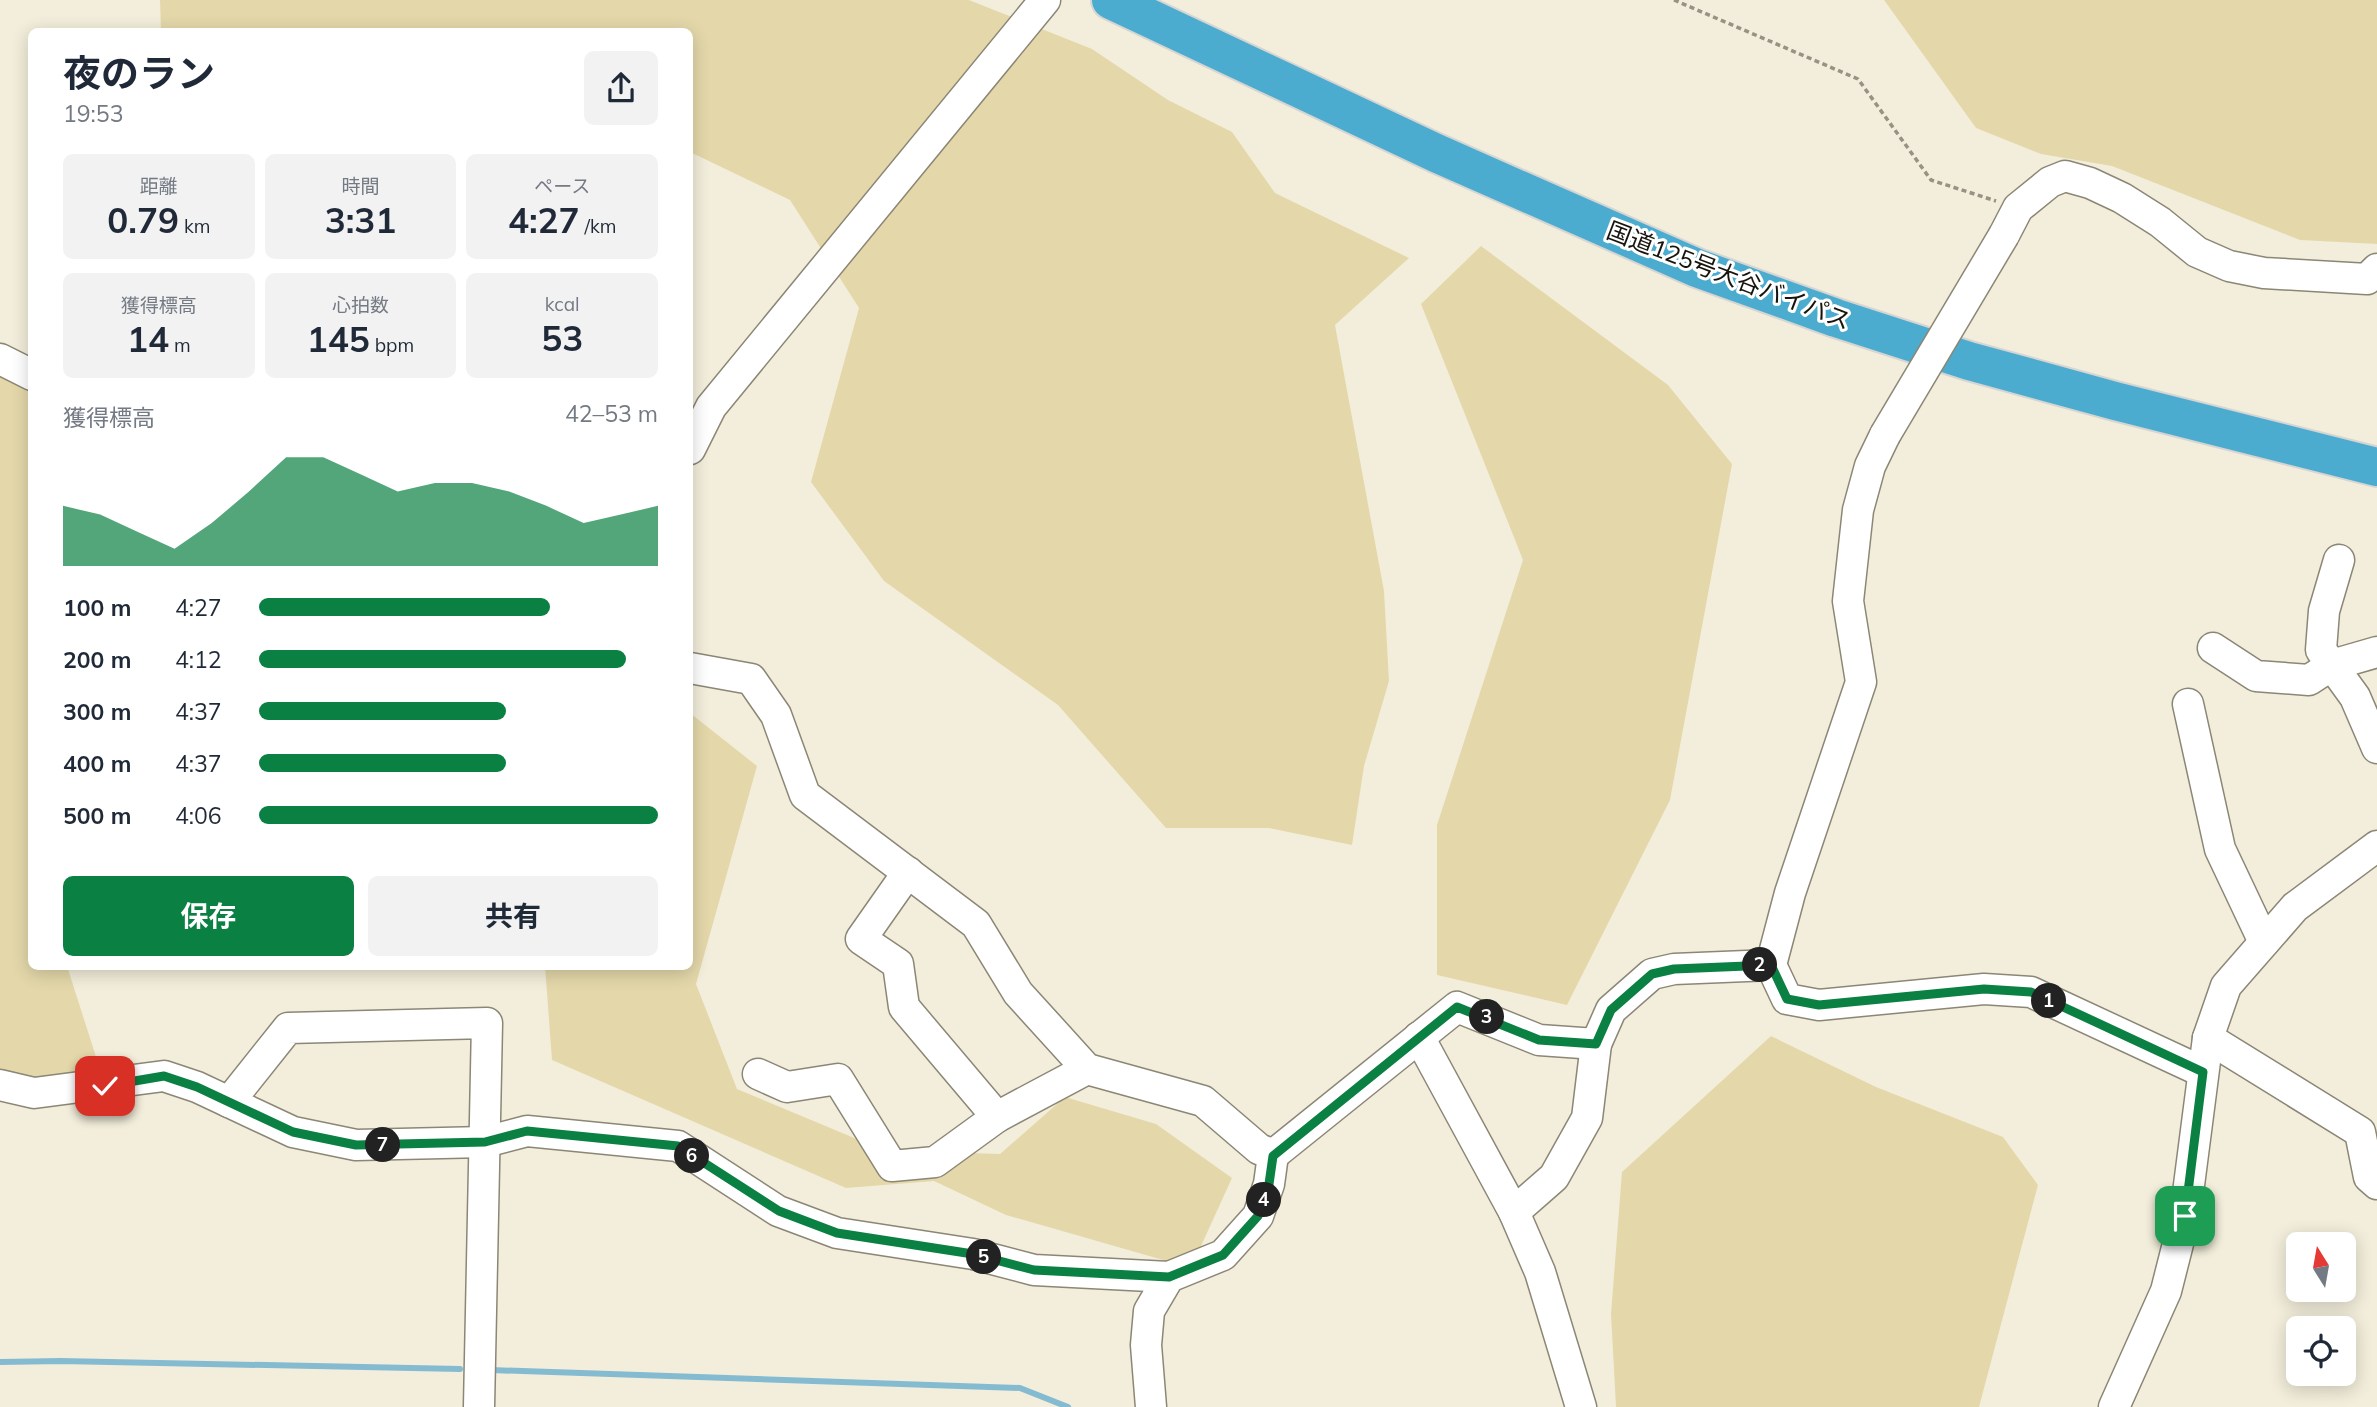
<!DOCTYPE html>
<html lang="ja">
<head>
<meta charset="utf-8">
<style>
	:root { --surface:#fff; --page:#f2f2f3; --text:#1f2937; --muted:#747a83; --accent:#0b8043 }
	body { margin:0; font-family:Mulish,"Noto Sans JP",sans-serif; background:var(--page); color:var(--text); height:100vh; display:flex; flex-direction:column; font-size:26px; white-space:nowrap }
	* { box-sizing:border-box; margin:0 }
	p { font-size:23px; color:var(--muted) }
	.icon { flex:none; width:38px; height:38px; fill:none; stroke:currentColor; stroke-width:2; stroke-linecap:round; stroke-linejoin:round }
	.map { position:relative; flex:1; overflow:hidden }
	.details { position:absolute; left:28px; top:28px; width:665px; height:942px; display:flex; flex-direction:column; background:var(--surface); border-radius:10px; box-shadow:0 4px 18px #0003 }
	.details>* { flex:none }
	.needle { width:46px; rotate:349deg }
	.tools { position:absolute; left:2286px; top:1232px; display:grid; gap:14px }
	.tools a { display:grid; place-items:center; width:70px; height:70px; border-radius:10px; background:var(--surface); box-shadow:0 4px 18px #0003; font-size:35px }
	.pin { position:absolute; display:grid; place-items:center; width:60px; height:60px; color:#fff; margin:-30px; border-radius:14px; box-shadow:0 4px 10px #0006 }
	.km { position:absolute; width:35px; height:35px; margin:-18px; border-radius:50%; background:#222; color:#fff; font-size:19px; line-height:35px; text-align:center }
	.round { display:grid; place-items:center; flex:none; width:74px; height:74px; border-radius:10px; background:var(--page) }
	.overview { display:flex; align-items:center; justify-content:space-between; height:119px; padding:0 35px }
	h1 { font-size:38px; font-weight:700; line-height:52px }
	.stats { display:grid; grid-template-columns:repeat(3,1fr); gap:10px; height:119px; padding:7px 35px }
	.stats div { display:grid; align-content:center; border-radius:10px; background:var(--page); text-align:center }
	.stats b { font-size:35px; font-weight:700 }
	.stats small { font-size:19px; font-weight:400 }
	.stats p { font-size:19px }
	.chart { height:196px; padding:14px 35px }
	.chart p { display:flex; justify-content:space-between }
	.chart svg { width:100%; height:126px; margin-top:7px; fill:var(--accent); opacity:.7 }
	.primary-button { display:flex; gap:14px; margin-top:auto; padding:14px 35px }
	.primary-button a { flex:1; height:80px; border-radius:10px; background:var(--accent); color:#fff; font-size:28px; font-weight:700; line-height:80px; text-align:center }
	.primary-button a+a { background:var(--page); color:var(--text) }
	ul { padding:0 35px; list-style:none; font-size:23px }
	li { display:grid; grid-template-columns:112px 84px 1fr; align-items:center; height:52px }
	li i { height:18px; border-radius:9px; background:var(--accent) }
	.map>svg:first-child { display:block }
	.green { fill:#e4d8aa }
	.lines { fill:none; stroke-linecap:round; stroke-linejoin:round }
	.stream { stroke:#85bbd1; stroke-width:6 }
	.minor-casing { stroke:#8b8675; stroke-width:33 }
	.highway-casing { stroke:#d5d5d3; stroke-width:42 }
	.path { stroke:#969284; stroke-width:3.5; stroke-dasharray:5 3.5; stroke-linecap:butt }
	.minor { stroke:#fff; stroke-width:30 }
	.highway { stroke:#4baccf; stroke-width:38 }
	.minor-bridge-casing { stroke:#8b8675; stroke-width:33; stroke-linecap:butt }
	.minor-bridge { stroke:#fff; stroke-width:30 }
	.route-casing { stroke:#fff; stroke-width:14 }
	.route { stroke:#0b8043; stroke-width:9 }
	.labels { text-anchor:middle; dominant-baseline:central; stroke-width:6; stroke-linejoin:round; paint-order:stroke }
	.street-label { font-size:24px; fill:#16140d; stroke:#fff }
</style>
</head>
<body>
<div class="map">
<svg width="2377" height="1407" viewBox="0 0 2377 1407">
	<rect width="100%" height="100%" fill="#f3eedb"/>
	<g class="green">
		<polygon points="160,0 969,0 1092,49 1168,100 1232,132 1275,193 1409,258 1335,325 1384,591 1389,681 1364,766 1352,845 1269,828 1166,828 1058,705 884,581 811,482 859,308 790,200 690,152 690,32 161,31"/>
		<polygon points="1884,0 2377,0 2377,244 2300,240 2112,166 2041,154 1976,128"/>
		<polygon points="1481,246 1668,385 1732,464 1670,800 1567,1005 1437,975 1437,825 1523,560 1421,304"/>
		<polygon points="0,359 31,375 32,966 67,966 105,1085 0,1085"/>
		<polygon points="690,713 757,766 696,984 737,1089 883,1150 1000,1154 1065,1097 1156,1124 1232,1178 1191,1268 1006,1215 934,1181 846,1188 552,1060 545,966 690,966"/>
		<polygon points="1771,1036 1876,1087 2003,1137 2038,1185 1979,1407 1616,1407 1611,1314 1622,1172"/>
	</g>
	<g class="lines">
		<g class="stream">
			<polyline points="0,1362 61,1361 460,1369"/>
			<polyline points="491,1370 1020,1388 1068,1407"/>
		</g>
		<defs>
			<g id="minor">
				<polyline points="2004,235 2018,208 2050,182 2065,176 2090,183 2122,198 2160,222 2197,252 2229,266 2264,273 2367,279 2377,269"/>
				<polyline points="0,359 32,375"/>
				<polyline points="690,449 711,407 1045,0"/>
				<polyline points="2339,560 2324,611 2321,650 2355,697 2377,748"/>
				<polyline points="2213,648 2256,676 2309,680 2332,665 2377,652"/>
				<polyline points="690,668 751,679 776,715 805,795 976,924 1018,993 1087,1069 1203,1101 1259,1149 1273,1155 1269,1184 1258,1216 1223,1255 1169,1277 1149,1311 1146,1345 1151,1407"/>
				<polyline points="2188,704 2220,849 2264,942"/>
				<polyline points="908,872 861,939 898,964 904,1007 997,1117 1087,1069"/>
				<polyline points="1771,965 1787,999 1819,1005 1984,989 2031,992 2203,1072"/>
				<polyline points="1419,1037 1514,1212 1540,1272 1581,1407"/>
				<polyline points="2208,1038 2360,1132 2369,1177 2377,1184"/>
				<polyline points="758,1074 787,1087 838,1079 892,1166 935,1162 997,1117"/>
				<polyline points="0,1085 34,1093 164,1076 197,1087 293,1132 356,1145 485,1142 527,1131 678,1146 778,1211 837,1233 973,1254 1034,1270 1169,1277"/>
				<polyline points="229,1102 288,1028 487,1023 479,1407"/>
				<polyline points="1273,1155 1457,1007 1539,1040 1596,1044 1611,1010 1652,974 1674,969 1771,965 1790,893 1861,682 1848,601 1858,510 1870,466 1885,435"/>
				<polyline points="1514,1212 1554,1177 1587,1118 1596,1044"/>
				<polyline points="2114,1407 2166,1291 2185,1216 2208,1038 2226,986 2295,907 2377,846"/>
			</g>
			<polyline id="highway" points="1111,0 1436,153 1697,268 1836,318 1969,361 2115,401 2377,467"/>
		</defs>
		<use href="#minor" class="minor-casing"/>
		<use href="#highway" class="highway-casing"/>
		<polyline class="path" points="1674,0 1858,79 1931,180 1996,201"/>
		<use href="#minor" class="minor"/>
		<use href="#highway" class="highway"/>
		<defs>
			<polyline id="minor-bridge" points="1885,435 2004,235"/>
		</defs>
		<use href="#minor-bridge" class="minor-bridge-casing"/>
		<use href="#minor-bridge" class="minor-bridge"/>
	</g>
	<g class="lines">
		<defs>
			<polyline id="route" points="105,1086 164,1076 197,1087 293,1132 356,1145 485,1142 527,1131 678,1146 779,1211 837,1233 973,1254 1034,1270 1169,1277 1223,1255 1258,1216 1269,1184 1273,1156 1457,1007 1539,1040 1596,1044 1611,1010 1652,974 1674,969 1771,965 1787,999 1819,1005 1984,989 2031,992 2203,1072 2185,1216"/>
		</defs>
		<use href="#route" class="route-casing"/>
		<use href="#route" class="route"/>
	</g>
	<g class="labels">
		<g class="street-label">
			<text transform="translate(1729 275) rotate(21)">国道125号大谷バイパス</text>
		</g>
	</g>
</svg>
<div class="tools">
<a><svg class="needle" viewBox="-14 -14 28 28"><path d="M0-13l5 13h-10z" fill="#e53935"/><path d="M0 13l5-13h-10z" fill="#747a83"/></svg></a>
<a><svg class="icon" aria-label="locate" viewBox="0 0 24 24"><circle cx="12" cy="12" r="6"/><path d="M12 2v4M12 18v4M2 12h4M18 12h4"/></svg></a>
</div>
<div class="pin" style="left:2185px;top:1216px;background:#1e9e55"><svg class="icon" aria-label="arrive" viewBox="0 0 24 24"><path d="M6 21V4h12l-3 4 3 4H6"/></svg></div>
<div class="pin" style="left:105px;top:1086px;background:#d93025"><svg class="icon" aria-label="check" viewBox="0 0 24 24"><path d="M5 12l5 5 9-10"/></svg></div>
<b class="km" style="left:2049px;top:1001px">1</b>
<b class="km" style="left:1760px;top:965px">2</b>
<b class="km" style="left:1487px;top:1017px">3</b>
<b class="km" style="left:1264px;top:1200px">4</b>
<b class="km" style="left:984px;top:1257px">5</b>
<b class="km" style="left:692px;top:1156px">6</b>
<b class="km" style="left:383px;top:1145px">7</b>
<section class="details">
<div class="overview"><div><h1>夜のラン</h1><p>19:53</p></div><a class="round"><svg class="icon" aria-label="share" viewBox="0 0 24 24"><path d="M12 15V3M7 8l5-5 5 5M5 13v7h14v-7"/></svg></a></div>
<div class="stats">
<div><p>距離</p><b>0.79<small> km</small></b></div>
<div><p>時間</p><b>3:31</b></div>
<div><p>ペース</p><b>4:27<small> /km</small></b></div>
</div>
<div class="stats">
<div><p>獲得標高</p><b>14<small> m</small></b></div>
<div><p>心拍数</p><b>145<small> bpm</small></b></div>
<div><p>kcal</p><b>53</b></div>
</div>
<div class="chart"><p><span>獲得標高</span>42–53 m</p>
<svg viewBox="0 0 160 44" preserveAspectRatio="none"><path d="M0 44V23L10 26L20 32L30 38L40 29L50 18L60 6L70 6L80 12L90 18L100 15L110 15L120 18L130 23L140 29L150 26L160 23V44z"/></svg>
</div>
<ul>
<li><b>100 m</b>4:27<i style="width:73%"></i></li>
<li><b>200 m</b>4:12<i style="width:92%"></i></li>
<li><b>300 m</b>4:37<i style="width:62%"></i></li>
<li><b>400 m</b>4:37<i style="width:62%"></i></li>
<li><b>500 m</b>4:06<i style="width:100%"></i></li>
</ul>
<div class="primary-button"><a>保存</a><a>共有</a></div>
</section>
</div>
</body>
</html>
